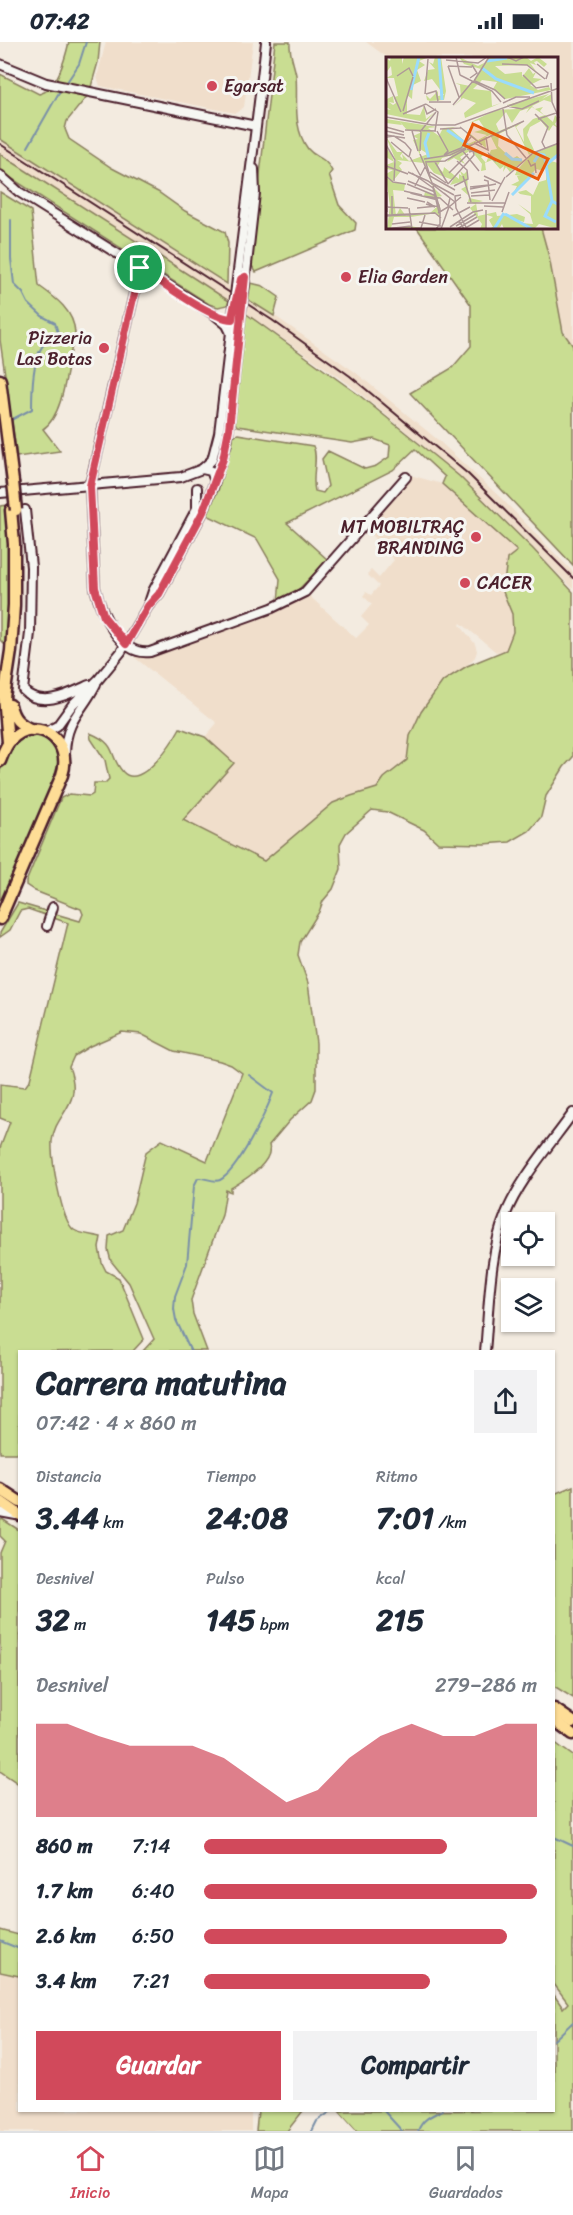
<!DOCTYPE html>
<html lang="es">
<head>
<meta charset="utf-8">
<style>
	:root { --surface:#fff; --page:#f2f2f3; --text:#1f2937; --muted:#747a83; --line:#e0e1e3; --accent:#d1495b }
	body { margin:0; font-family:Sriracha,sans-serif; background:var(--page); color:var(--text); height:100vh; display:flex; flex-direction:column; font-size:22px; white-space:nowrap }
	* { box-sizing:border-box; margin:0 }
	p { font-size:20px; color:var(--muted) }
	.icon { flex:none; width:33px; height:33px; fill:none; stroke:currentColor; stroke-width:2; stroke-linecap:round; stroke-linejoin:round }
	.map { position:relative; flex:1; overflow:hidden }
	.drawer { position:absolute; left:18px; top:1308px; width:537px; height:762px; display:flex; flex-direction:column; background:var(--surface); border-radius:0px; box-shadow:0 2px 4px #0004 }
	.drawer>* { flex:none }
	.buttons { position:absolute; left:501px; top:1170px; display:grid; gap:12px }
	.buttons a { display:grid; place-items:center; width:54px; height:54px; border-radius:0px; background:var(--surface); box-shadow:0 2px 4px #0004; font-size:30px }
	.pin { position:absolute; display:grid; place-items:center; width:51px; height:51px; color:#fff; margin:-26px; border:3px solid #fff; border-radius:50%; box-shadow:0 2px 6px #0007 }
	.round { display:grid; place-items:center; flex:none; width:63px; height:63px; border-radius:0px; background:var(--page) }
	.head { display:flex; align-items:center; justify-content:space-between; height:102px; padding:0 18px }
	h1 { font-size:33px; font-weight:700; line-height:45px }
	.stats { display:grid; grid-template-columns:repeat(3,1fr); gap:9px; height:102px; padding:6px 18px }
	.stats div { display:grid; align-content:center }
	.stats b { font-size:30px; font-weight:700 }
	.stats small { font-size:16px; font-weight:400 }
	.stats p { font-size:16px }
	.chart { height:168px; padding:12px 18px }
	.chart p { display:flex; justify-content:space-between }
	.chart svg { width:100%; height:108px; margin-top:6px; fill:var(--accent); opacity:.7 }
	.button { display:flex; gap:12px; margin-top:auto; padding:12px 18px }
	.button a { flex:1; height:69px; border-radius:0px; background:var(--accent); color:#fff; font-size:24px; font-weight:700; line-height:69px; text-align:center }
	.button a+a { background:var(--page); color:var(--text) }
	ul { padding:0 18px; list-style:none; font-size:20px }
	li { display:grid; grid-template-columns:96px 72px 1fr; align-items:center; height:45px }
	li i { height:15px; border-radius:8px; background:var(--accent) }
	.status { display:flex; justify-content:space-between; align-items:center; height:42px; padding:0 30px; background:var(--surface); direction:ltr }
	.status svg { height:16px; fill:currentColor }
	.menu { display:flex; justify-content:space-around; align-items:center; height:84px; border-top:2px solid var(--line); background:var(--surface); font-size:16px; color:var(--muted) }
	.menu a { display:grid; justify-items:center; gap:3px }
	.menu .active { color:var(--accent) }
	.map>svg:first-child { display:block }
	.built { fill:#f0decb }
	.green { fill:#c9dd92; stroke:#8a7e5e; stroke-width:1.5 }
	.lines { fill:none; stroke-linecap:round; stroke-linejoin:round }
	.stream { stroke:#7a90a8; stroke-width:2 }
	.minor-casing { stroke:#4a1f2b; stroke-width:12 }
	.major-casing { stroke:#4a1f2b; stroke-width:15 }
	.minor { stroke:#f6f6f2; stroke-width:8 }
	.major { stroke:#fedd96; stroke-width:10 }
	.rail { stroke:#4a1f2b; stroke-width:2 }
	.minor-bridge-casing { stroke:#4a1f2b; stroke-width:12; stroke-linecap:butt }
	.major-bridge-casing { stroke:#4a1f2b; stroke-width:15; stroke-linecap:butt }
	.minor-bridge { stroke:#f6f6f2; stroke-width:8 }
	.major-bridge { stroke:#fedd96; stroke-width:10 }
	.route-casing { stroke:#fff; stroke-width:12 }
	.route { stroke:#d1495b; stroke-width:8 }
	.poi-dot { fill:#d1495b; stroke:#f6f6f2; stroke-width:2 }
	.labels { text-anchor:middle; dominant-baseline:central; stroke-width:6; stroke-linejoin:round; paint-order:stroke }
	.poi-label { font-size:18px; fill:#4a1f2b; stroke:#f6f6f2; text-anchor:start }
	.inset-river { fill:none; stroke:#9adbfc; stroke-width:3 }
	.inset-road { fill:none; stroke:#af9998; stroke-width:1.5 }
	.view { fill:#e8590c; fill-opacity:0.15; stroke:#e8590c; stroke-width:3 }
	.inset-edge { fill:none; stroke:#4a1f2b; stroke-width:3 }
</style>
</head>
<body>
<div class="status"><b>07:42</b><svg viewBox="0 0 49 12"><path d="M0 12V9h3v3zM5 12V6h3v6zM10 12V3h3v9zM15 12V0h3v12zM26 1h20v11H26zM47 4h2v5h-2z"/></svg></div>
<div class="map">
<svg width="573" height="2089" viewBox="0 0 573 2089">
	<rect width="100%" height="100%" fill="#f3ebe0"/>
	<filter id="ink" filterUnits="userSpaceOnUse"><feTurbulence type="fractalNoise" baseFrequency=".0167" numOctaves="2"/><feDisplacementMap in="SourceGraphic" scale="12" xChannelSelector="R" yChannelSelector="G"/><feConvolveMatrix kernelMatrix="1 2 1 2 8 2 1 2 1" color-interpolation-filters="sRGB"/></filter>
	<g filter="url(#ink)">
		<g class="built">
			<polygon points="106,0 253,0 244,65 236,71 230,70 100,44 97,35"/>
			<polygon points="366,0 573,0 573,309 558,275 549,215 541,186 556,186 556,16 388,16"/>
			<polygon points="0,97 265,267 355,330 438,398 502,457 573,530 573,547 494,467 427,407 350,343 203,242 0,112"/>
			<polygon points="410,433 442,442 518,510 503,550 512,572 513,590 507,608 496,610 461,581 460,583 475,602 477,609 475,615 465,626 443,639 410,694 407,718 384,736 377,747 351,754 333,761 264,819 183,778 234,721 205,695 217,681 134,615 152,613 305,550 356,596 369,583 361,575 372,562 363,554 366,550 371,553 379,544 367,532 371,528 379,536 394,518 363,484"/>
			<polygon points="0,1930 19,1934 20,2068 251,2069 251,2089 0,2089"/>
		</g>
		<g class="green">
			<path d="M69,0H100L98,20L89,52L67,79L65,87L69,97L112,126L158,150L185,169L225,190L228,201L227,242L0,97V32L39,52C57,48 65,17 69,0Z"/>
			<path d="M275,0H290C289,11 294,22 296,33C298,58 292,85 308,107C316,117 324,113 332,129L329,133L339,163L356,181L355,188L256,230L250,221Z"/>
			<polygon points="0,112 203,242 229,259 227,263 218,265 209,262 0,129"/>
			<path d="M0,150L31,169L39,244C56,256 74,269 75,291C67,317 66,372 43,387L60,409L17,415L0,298Z"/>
			<polygon points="417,186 541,186 549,215 563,290 573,304 573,523 410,351 452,326 471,304 471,263"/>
			<polygon points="251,241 263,244 279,255 274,274 247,257"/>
			<path d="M245,271L359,353L459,434L533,507L573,550V715L564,725L546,754L541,775L529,789L510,800L484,802L438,801L424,788L387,770L372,768L346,791L340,802L341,827L333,847L323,859L319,870L300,900L298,913L308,941L316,1001V1047L312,1058L290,1078L269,1103C274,1121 244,1138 231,1146V1150L226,1148L222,1173L191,1258L193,1272L207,1309H143L154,1297L129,1241L111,1219L108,1208L109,1194L123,1188L134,1161L146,1110L162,1098L207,1119L242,1031L231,1023L220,1019L174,1009L141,992L122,990L90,1004L74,1014L69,1025C84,1064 55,1070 52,1099C51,1115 61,1179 74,1188C80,1192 94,1193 101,1195L99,1206L102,1221L106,1229L119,1236L144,1297L133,1309L20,1310L19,1411H0V1106L10,1080L0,1076V1042L25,1045L30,1038L68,881L28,867L20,869L10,888L0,895V891L18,861L80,879L83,872L81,867L35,849L26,843V840L61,756L69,752L90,754L93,752L94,741H105L109,737L105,718L91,697L90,691C119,703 108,713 123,730C141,749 173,699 180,686L205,695L234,721L183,778L264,819L333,761L351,754L377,746L384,736L407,718L410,694L421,670L443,639L467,624L506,608L513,590L512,572L503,550L507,517L517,509L442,442L445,435L415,407L393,428L287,481L328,518L294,552L278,561L280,537L257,497L205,472L218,449L228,412L230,395L238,392L313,404C319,416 311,434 315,449L323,451L328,444L322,417L328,409L365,427L376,424L389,415L390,403L374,397L352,401L237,384L233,377Z"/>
			<polygon points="8,463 10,580 5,603 0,598 0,464"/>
			<path d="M35,692C54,698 62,708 59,728L0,868V729L12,702L27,693Z"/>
			<polygon points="573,1444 573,1656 554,1644 554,1452"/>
			<polygon points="2,1477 19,1488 19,1742 0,1729 0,1511 5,1499 0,1494 0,1479"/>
			<polygon points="554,1700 573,1714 573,2089 357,2089 339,2069 554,2068 554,1953 563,1966 568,1961 554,1942"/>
			<polygon points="0,1888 19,1893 19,1934 0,1930"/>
			<polygon points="258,2069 258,2068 303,2069 287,2089 256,2089"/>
		</g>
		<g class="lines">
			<g class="stream">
				<polyline points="65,43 79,22 86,0"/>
				<polyline points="28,105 61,47"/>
				<path d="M9,379L32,367C32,349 32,313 46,300C50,297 55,295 58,291L55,281L42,274L28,261L23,251L14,242L11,217V178"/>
				<path d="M191,1310L176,1278L174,1267L175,1254L187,1222L194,1144L198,1136C205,1135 214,1141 220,1138C238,1129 266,1070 273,1051L249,1033"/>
				<polyline points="554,1795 573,1804"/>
				<polyline points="0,1899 20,1907"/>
				<polyline points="554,1998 573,1980"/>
				<polyline points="383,2068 402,2089"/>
				<polyline points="312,2089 317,2079 333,2068"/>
				<path d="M418,2089C422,2077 432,2073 443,2068"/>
			</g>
			<defs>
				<g id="minor">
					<polyline points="0,22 46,41 256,84"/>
					<polyline points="0,133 19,150 215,273 227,283 231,291"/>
					<path d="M140,226L90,443L95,546C101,570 119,614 150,610L272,566L305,550L406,435"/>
					<path d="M236,245C246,163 257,82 266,0"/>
					<polyline points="244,249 255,151 254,127"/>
					<polyline points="202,427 212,418 219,391 234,265"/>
					<polyline points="215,438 227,401 241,270"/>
					<polyline points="0,451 181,435 202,427 211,429 215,439 203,470 159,552 148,564"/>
					<path d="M25,468L31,525L30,591L23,648C41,667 69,652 89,643"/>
					<polyline points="45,690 57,684 73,662 98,638 121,610 148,564 153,549 197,466 197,446"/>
					<path d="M65,711C66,677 82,670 96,642"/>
					<polyline points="47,884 53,865"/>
					<path d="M485,1310C489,1268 489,1212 505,1174C519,1138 551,1102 573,1071"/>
					<polyline points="0,1470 16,1473"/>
				</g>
				<g id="major">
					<polyline points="0,338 13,440"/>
					<path d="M10,663C13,677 19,682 32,688"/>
					<polyline points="8,700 4,655 11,609 14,563 14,502 11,468"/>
					<path d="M0,719C3,712 5,704 11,698C36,671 74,699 62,733L0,877"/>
					<polyline points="0,1447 20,1460"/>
					<polyline points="0,1459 20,1473"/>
					<polyline points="554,1667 573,1680"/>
					<polyline points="554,1678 573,1692"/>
				</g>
			</defs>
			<use href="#minor" class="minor-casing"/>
			<use href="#major" class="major-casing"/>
			<use href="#minor" class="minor"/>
			<use href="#major" class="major"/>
			<polyline class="rail" points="0,102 272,278 350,334 468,432 573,536"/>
			<defs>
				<g id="minor-bridge">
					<polyline points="234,265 236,245"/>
					<polyline points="241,270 244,249"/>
				</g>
				<polyline id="major-bridge" points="13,440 16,468"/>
			</defs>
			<use href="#minor-bridge" class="minor-bridge-casing"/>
			<use href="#major-bridge" class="major-bridge-casing"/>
			<use href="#minor-bridge" class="minor-bridge"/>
			<use href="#major-bridge" class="major-bridge"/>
		</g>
	</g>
	<g class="lines" filter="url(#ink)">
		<defs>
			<path id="route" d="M140,226C161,239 209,276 232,277C234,262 238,252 241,237L245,235L229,387L223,417L203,470L159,552L148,564L126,602L104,575L95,546L90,444Z"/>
		</defs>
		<use href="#route" class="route-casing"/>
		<use href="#route" class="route"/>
	</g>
	<g class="poi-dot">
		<circle cx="212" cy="44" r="6"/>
		<circle cx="346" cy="235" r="6"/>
		<circle cx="104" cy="306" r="6"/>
		<circle cx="476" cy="495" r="6"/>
		<circle cx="465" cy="541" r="6"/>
	</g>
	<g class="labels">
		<g class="poi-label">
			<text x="224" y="44">Egarsat</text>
			<text x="358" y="235">Elia Garden</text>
			<text x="92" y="296" text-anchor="end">Pizzeria<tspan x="92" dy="21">Las Botas</tspan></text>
			<text x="464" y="485" text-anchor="end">MT MOBILTRAÇ<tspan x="464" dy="21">BRANDING</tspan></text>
			<text x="477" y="541">CACER</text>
		</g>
	</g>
	<g transform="translate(386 15)">
		<rect width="172" height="172" fill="#f3ebe0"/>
		<path d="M0,0L4,4L5,0H16V7L18,0H43L33,4L39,8L31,13L35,24L27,28L26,42L21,38V57L34,58L38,49L40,62L49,55L39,65L0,57V52L5,53L0,50V35L1,42L7,39L8,46L3,45L7,48L10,46L8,40L12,39L8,21H0L6,18L5,9L0,16ZM49,0H55L60,34L58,43L44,44L41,43L40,38L44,42L52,34V39L58,38L46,22L38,24L42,13L49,12L43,5L47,7ZM73,0L92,9L98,6L97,10L103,0H140L145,4L152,0L161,7L158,10L151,4L148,5L150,8L144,6L150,14L142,8L109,9L119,17L136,15V20L143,11L147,17L150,15L147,21L156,22L144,28L152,33L163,30L165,33L119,42L107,32L111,25L96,23L87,32L105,34L106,49L115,46L79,61L78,56L90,46L77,41L67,50L75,42L74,28L69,26L84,29L95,12L78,7ZM163,37L156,42L166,37L165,45L158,43L146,49L149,52L157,50L154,54L158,58L146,50L140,56L143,51L134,54L126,66L120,55L110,67L113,74L138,64L130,70L138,85L137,72L147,62L159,58L167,65L169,58L172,62L169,67L172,71L167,68L163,74L155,64L144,70L141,78L148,93L143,98L129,69L113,77L112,89L126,102L131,99L137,104L124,115L120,110L117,115L118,109L114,112L106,103L99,106L100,113L95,114L96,107L85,93L74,100L79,107L68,101L61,105L66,98L56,101L51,110L57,115L58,110L73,122V117L76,119L74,114L78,117L81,114L82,138L75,132L81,129L78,124L64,128L67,123L48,116L40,106L47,130L56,139L47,141L38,139L39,135L50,139L38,106L11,103L16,106L13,109L16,113L6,125L19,127L18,134L7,133L10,159L14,151L20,159L25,158L44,156L54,147V162L50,156L25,160V169L34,171L1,172L4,149L0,120L5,124L0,117L7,113L0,112V108L8,105L0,100V91L5,97L9,107L10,104L0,80L11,95H17L14,99L17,102L16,97L23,104L42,97L34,92V98L27,83L32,82L27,79L36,75L21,73L14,65L16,68L0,66V62L51,70L42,71L53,79L57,71L69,70L65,72L82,87L91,83L80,76L82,75L92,83L101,78L88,75L99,72L93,63L83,66L110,53L131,52L121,48ZM104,78L111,92L105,93L100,106L95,100L99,97L84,89L91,84L100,91L99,80ZM8,160H24L25,169L5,171ZM172,86V98L165,104L172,106V172L153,167L148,172L139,169L141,172H118L116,167L113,172H103L107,170L103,163L107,160L101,158L100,172H94L96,167L84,151L90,147L82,145L83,141L97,144L90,146L92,159L110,155L111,159L131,157L139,160L138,165L131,163L134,166L147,167L144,157L132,147L145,156V139L134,137L132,135L140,133L147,138L153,125L160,123L161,108L156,110L158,114L150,112L126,139L131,129L125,128L133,124L131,119H135L129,118L131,113L145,98Z" fill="#c9dd92" fill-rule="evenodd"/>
		<path class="inset-river" d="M53,0L56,43M101,4L121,1M96,11L110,22L148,36M25,33L33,0M61,73L82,88M119,96L126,102L136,103M43,102L39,86L43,76M148,105L153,97L158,98L160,108L173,97M160,108L166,144L173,148M126,138L148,116M166,144L159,159L170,165M119,157L146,172M108,172L118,156"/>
		<path class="inset-road" d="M70,0L74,18M121,0L130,4L138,0M60,3L92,6L101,0M116,7L141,8L159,22M151,7L162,16L160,22M62,9L73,40M62,9L86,10M74,18L106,34L115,45M137,18L150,31L163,29M11,19L23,11L27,19M0,21L15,55M84,21L91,16L86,8M88,24L103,0M89,24L109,33L119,42M165,26L166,45L173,61M39,37L42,2M40,37L50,34L52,44M43,45H65M117,46L130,40H144M40,47L52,55L49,74M67,48L87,24M38,49L41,57L50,52M121,49L136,52L153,44M117,52L121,78L140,101M17,54L27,20M17,57L40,47M149,57L162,70L156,85L159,91M0,60L46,68H69L173,31M152,62L173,55M0,70L18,75M74,70L96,88M54,72L75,71M19,73L50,74M0,74L18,78M26,74L32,94M51,74L62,94L58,98L75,91L85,80M34,75L50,55M0,78L19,81M1,80L8,79L19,86L25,93L23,100M5,85L23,100M88,86L102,93L100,80M0,88L9,103L8,124M81,92L103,99M76,93L93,114M34,94L35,75M34,97L47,128M103,97L109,102V104L104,100ZM24,100L34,118M38,102L64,98L138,64M142,103L145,109L149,107L150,116M39,105L59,104L80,92M49,105L62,127M40,106L44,119L69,133M0,109L22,117M22,115L42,124L69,145M44,115L60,126M26,116L47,131L53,155M63,116L82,97M0,119L7,125L20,127M77,119L85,145M98,119L115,127M120,120L147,96L173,86M98,123L102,124L104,143M22,124L49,135M46,126L68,138M21,127L50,139M62,127L88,98L87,94L83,95M29,129L39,110M47,129L54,152V167L50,172M68,129L82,122L81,113L71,104M84,130L103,128M84,132L110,127M18,134L36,138M1,135V155M24,136L52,143M85,136L109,133M75,138L69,139L70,151L81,172M6,139V158M35,139L54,141L67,153M85,139L103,138M21,141L39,145M106,144L119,120M81,146H120M40,147L49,150L41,145M98,149L117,150M0,150L22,151M23,151L26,172M31,151L51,149M116,155L123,135M52,156L62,150L64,141L58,136M0,158L49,156L55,161M0,159L49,156M67,159L84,150M73,164L78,172L93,163M33,165L55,169M6,167L24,165M70,169L90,157M64,170L87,155L97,153M0,172L25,169M26,172L35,171L39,158M55,172L63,150L75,140M71,172L91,160M100,172V153"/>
		<path class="view" d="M87,67L162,102L152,122L78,88Z"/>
		<rect width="172" height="172" class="inset-edge"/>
	</g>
</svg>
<div class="buttons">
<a><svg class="icon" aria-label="locate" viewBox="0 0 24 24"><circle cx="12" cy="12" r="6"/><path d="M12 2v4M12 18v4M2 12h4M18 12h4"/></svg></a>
<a><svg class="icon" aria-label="layers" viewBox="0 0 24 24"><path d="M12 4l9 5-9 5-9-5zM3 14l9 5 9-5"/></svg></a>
</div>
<div class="pin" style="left:140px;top:226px;background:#1e9e55"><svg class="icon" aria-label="arrive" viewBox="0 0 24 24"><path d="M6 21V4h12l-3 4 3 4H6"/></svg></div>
<section class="drawer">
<div class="head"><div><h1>Carrera matutina</h1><p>07:42 · 4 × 860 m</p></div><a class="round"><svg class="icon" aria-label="share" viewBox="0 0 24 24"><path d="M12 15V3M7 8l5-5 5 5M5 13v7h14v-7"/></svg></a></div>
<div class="stats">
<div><p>Distancia</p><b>3.44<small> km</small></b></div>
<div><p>Tiempo</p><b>24:08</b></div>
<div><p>Ritmo</p><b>7:01<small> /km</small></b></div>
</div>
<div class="stats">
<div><p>Desnivel</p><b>32<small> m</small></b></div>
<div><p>Pulso</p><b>145<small> bpm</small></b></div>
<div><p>kcal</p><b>215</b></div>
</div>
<div class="chart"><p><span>Desnivel</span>279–286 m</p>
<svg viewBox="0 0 160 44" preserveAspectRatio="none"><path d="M0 44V6L10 6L20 11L30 15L40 15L50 15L60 20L70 29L80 38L90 33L100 20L110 11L120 6L130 11L140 11L150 6L160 6V44z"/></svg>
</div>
<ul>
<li><b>860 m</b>7:14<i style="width:73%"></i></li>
<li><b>1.7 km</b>6:40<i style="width:100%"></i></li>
<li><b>2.6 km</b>6:50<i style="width:91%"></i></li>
<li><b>3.4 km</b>7:21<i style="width:68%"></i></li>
</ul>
<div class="button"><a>Guardar</a><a>Compartir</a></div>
</section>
</div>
<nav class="menu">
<a class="active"><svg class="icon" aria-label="home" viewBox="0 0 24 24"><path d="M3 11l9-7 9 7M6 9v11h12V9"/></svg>Inicio</a>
<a><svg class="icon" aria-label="map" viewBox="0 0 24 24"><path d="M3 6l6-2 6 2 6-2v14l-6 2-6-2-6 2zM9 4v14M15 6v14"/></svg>Mapa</a>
<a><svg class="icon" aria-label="saved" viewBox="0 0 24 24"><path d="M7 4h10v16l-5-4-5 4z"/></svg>Guardados</a>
</nav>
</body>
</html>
